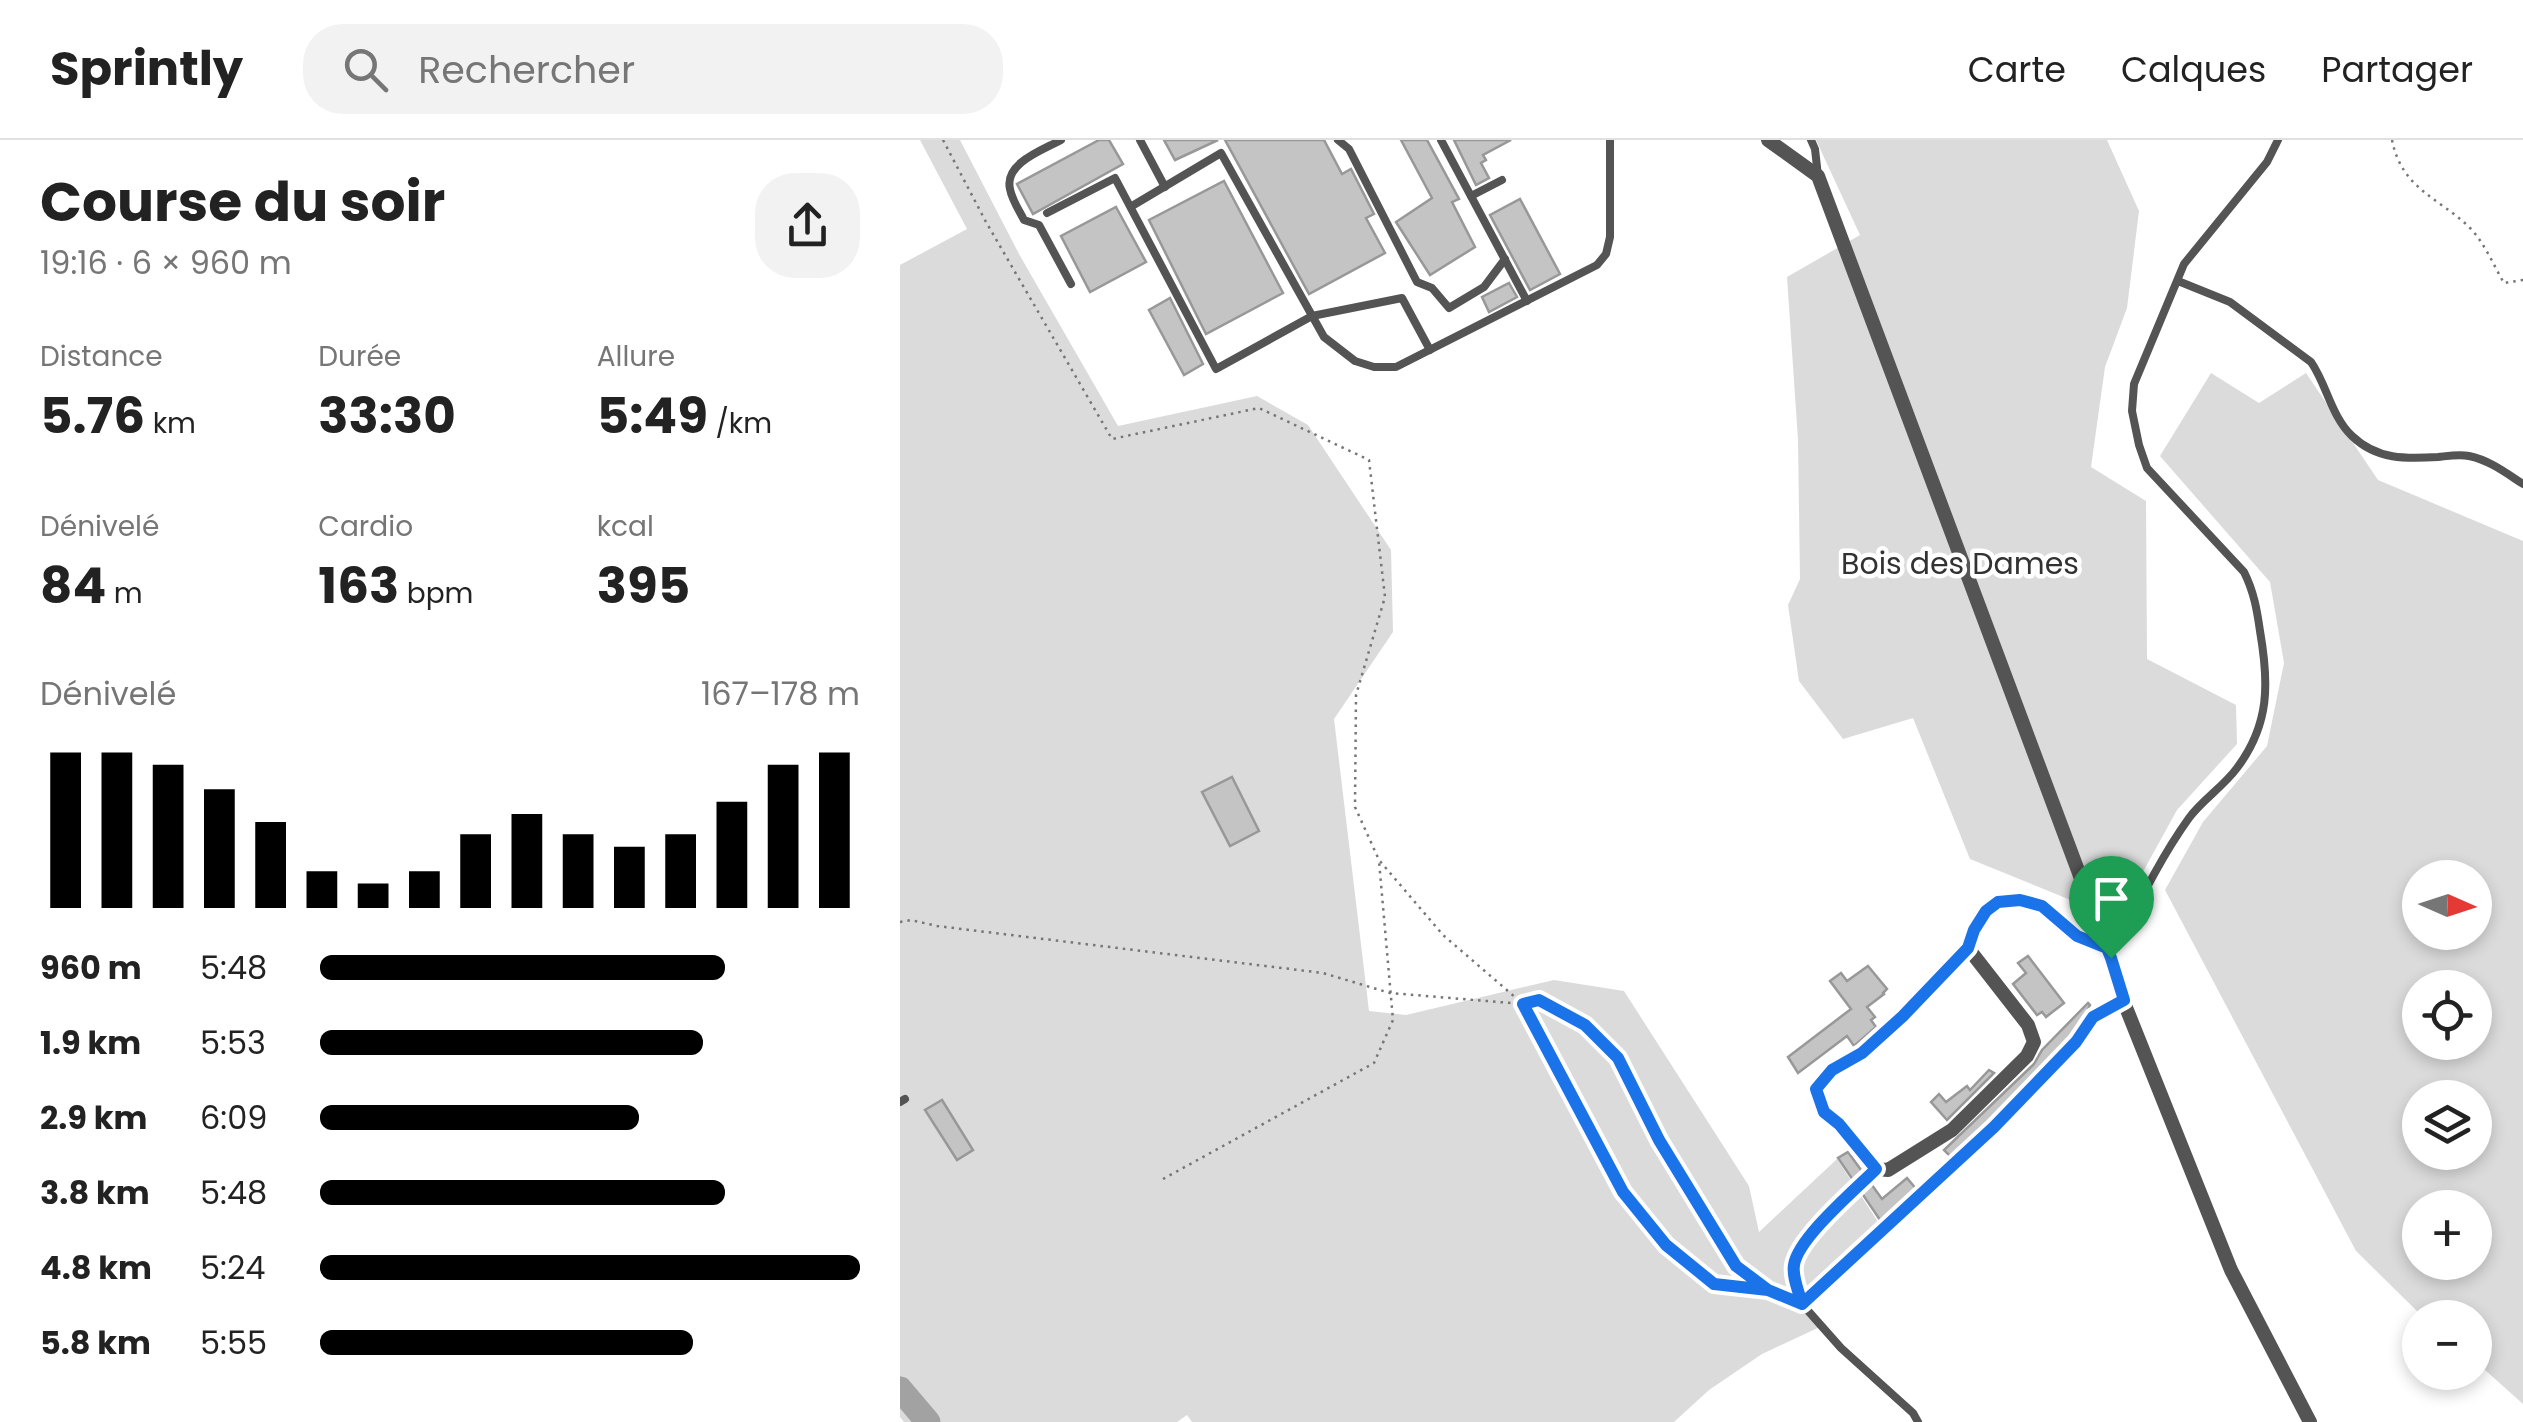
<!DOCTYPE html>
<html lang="fr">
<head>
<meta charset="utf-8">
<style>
	:root { --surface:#fff; --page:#f2f2f2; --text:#222; --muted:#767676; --line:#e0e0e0; --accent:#000 }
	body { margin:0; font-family:Poppins,sans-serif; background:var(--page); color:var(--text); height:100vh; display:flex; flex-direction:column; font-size:38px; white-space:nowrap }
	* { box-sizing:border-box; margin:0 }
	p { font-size:32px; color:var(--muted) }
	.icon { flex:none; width:55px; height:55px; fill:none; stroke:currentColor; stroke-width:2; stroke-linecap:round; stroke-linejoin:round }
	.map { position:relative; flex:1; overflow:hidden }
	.drawer { display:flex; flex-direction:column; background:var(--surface); width:900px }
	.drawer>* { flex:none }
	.needle { width:65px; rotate:93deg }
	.buttons { position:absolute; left:1502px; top:720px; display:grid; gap:20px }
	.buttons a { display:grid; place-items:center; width:90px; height:90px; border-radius:50%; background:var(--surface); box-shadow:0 5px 15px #0003; font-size:50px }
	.pin { position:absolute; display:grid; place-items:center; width:85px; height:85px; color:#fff; margin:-102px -42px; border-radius:50% 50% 50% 0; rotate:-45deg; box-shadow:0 0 10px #0007 }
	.pin .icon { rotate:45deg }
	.round { display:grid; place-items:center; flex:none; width:105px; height:105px; border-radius:40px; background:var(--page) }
	.head { display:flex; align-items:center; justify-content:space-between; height:170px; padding:0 40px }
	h1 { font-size:55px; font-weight:700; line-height:75px }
	.metrics { display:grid; grid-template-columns:repeat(3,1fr); gap:15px; height:170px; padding:10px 40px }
	.metrics div { display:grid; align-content:center }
	.metrics b { font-size:50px; font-weight:700 }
	.metrics small { font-size:28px; font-weight:400 }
	.metrics p { font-size:28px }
	.chart { height:280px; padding:20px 40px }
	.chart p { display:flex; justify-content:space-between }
	.chart svg { width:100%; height:180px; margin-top:10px; stroke:var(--accent); stroke-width:6 }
	ul { padding:0 40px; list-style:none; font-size:32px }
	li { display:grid; grid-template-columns:160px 120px 1fr; align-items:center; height:75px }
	li i { height:25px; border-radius:12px; background:var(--accent) }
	header { display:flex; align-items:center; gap:60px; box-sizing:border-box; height:140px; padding:0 50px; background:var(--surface); border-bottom:2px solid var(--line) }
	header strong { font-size:48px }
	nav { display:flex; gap:55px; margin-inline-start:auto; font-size:35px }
	.search { width:700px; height:90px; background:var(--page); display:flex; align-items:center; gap:25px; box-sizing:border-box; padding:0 35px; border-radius:40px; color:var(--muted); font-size:38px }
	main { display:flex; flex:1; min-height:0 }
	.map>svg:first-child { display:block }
	.green { fill:#dbdbdb; fill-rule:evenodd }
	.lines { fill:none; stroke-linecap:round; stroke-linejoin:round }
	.river { stroke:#a2a2a2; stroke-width:25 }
	.building { fill:#c4c4c4; stroke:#989898; stroke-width:2.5 }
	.path { stroke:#767676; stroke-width:2.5; stroke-dasharray:2.5 5; stroke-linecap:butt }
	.lane { stroke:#545454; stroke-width:8 }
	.street { stroke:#545454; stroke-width:14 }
	.route-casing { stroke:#fff; stroke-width:20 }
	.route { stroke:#1a73e8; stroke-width:12 }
	.labels { text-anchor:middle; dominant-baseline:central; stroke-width:9; stroke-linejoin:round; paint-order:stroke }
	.park-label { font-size:30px; fill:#323232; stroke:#fff }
</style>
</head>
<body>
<header>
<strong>Sprintly</strong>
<div class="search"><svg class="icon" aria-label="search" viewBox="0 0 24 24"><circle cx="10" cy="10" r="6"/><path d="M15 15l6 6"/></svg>Rechercher</div>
<nav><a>Carte</a><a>Calques</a><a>Partager</a></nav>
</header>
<main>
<section class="drawer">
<div class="head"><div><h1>Course du soir</h1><p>19:16 · 6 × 960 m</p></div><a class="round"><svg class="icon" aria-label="share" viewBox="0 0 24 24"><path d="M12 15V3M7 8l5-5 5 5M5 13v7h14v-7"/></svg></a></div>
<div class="metrics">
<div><p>Distance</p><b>5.76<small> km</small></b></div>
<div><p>Durée</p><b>33:30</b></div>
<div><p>Allure</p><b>5:49<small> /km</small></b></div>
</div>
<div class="metrics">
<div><p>Dénivelé</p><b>84<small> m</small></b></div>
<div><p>Cardio</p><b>163<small> bpm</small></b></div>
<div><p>kcal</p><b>395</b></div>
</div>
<div class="chart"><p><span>Dénivelé</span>167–178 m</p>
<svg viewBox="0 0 160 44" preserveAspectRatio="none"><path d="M5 44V6M15 44V6M25 44V9M35 44V15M45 44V23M55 44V35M65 44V38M75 44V35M85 44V26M95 44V21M105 44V26M115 44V29M125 44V26M135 44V18M145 44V9M155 44V6"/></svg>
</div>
<ul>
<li><b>960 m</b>5:48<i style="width:75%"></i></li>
<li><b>1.9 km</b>5:53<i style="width:71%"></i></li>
<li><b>2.9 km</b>6:09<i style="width:59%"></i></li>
<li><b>3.8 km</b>5:48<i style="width:75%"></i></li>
<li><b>4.8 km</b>5:24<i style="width:100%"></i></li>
<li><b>5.8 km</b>5:55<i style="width:69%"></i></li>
</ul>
</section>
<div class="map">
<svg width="1623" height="1282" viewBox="0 0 1623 1282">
	<rect width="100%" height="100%" fill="#fff"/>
	<g class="green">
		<polygon points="20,0 60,0 119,114 218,286 357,256 408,285 491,410 493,492 434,579 469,871 506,875 654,840 724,851 849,1046 859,1092 937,1019 980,1085 903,1159 899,1149 894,1149 902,1164 922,1186 862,1214 809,1250 774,1282 292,1282 287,1275 277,1282 4,1282 0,1277 0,125 67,89"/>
		<polygon points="916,0 1207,0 1239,71 1227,168 1205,227 1191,327 1246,361 1247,519 1336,565 1337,604 1277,670 1217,779 1070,719 1013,578 943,599 899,541 888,465 900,439 898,300 887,137 960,95"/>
		<path d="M1311,233L1359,263L1406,233L1478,340L1623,401V1264L1575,1221V1178L1523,1177L1456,1111L1265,750L1303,682L1367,606L1384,523L1370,442L1260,316ZM1520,738H1575V792H1520ZM1520,848H1575V902H1520ZM1520,958H1575V1012H1520ZM1520,1068H1575V1122H1520Z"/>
	</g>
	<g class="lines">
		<polyline class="river" points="0,1249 28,1282"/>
	</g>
	<g class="building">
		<polygon points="199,0 209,0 223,24 133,74 117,44"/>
		<polygon points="264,0 318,0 275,20"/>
		<polygon points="325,0 424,0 442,34 451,29 474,74 466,78 485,113 409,154"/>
		<polygon points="501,0 527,0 559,59 552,62 575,107 530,135 496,82 532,58"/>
		<polygon points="554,0 611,0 583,15 586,20 581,23 589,38 576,45"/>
		<polygon points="324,41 383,153 306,194 249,80"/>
		<polygon points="620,59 660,134 630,150 590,75"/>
		<polygon points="216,67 246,122 190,152 161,96"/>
		<polygon points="609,143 617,157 589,172 582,157"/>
		<polygon points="270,158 303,224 284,235 249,170"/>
		<polygon points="332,637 359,691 330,706 302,652"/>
		<polygon points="1128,816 1164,863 1146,877 1142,872 1137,875 1113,844 1126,833 1118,823"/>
		<polygon points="968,826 987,849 983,853 984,854 967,867 975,877 971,880 976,887 954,906 947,896 898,933 888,917 951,869 930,841 941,833 947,841"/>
		<polygon points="1188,863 1190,865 1174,897 1052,1018 1044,1010 1134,924 1142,910"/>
		<polygon points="1089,930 1094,933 1047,980 1031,962 1039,954 1046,962 1067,946 1070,950"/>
		<polygon points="42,960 73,1010 57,1020 25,970"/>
		<polygon points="948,1012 982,1059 1007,1038 1017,1050 980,1080 938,1018"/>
	</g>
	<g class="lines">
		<g class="path">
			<polyline points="43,0 86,82 212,299 359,268 469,320 485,457 456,555 455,667 479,720 543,795 623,864 723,1052 766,1105 814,1144 857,1149"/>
			<path d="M1492,0C1502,50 1540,58 1570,88C1584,102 1594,126 1604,143L1623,140"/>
			<polyline points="0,782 11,780 37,786 423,833 490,853 623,864 639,860 685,885 718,918 759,1000 836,1127 859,1143"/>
			<polyline points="263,1039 474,923 493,880 479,721"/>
			<path d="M899,1152C897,1144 893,1135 894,1128C895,1100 947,1058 966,1039"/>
			<polyline points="910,1157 1094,987 1176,902 1193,877 1209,868"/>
		</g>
		<g class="lane">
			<path d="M161,0C143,10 104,23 110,49C112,60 119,70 124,80L139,85L171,144"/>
			<polyline points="240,0 265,47"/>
			<polyline points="438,0 449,9 517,142 532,148 549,168 584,147 605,119"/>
			<polyline points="541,0 627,161"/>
			<polyline points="911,0 915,9 918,36"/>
			<polyline points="571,56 602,40"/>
			<polyline points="232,66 321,13 424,197 455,221 474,227 496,227 697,125 706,114 710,97 710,0"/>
			<polyline points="147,73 215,38 316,229 412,176 502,158 530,210"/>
			<path d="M1278,141L1330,162L1411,222C1427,245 1431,276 1452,296C1477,320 1506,319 1538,317C1548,316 1559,314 1569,316C1589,320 1606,333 1623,344"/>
			<path d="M1211,818C1235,771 1258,721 1289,678C1302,660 1323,647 1337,628C1370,584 1369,543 1360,491C1357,470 1354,452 1344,432L1247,328L1239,305L1232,271L1234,244L1284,124L1367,22L1378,0"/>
			<polyline points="0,962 5,959"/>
			<polyline points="868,1150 902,1164 941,1208 1013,1273 1018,1282"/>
		</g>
		<g class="street">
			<polyline points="868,0 918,36 1207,808 1223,860 1331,1130 1410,1282"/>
			<polyline points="1068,808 1128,885 1134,902 1127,916 1052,990 988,1030 976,1029 939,985 924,972 916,949 932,930 963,913 1003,876 1068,808 1074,790 1086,771 1098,762 1120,760 1142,766 1177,796 1207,808"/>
		</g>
	</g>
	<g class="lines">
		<defs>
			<path id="route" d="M1211,818L1224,860L1193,877L1176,902L1094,987L902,1164L868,1150L836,1126L759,1000L718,918L685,885L639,860L623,864L723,1052L766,1105L814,1144L868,1150L902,1164C899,1152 892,1137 894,1125C898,1098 955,1050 976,1029L939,984L924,972L916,949L932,930L962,913L1003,876L1068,808L1074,790L1086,771L1098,762L1120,760L1142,766L1177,796L1207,808L1211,818"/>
		</defs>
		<use href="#route" class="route-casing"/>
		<use href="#route" class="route"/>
	</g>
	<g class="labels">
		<g class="park-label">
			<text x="1060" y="423">Bois des Dames</text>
		</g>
	</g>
</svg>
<div class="buttons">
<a><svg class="needle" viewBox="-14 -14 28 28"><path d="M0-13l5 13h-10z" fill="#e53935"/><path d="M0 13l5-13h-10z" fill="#767676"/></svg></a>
<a><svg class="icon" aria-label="locate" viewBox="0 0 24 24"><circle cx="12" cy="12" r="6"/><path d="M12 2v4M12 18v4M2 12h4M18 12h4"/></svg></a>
<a><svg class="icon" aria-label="layers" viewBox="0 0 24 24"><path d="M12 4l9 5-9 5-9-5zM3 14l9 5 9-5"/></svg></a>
<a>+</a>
<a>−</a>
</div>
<div class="pin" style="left:1211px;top:818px;background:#1e9e55"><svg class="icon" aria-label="arrive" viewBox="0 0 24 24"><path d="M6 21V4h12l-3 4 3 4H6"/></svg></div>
</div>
</main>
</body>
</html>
